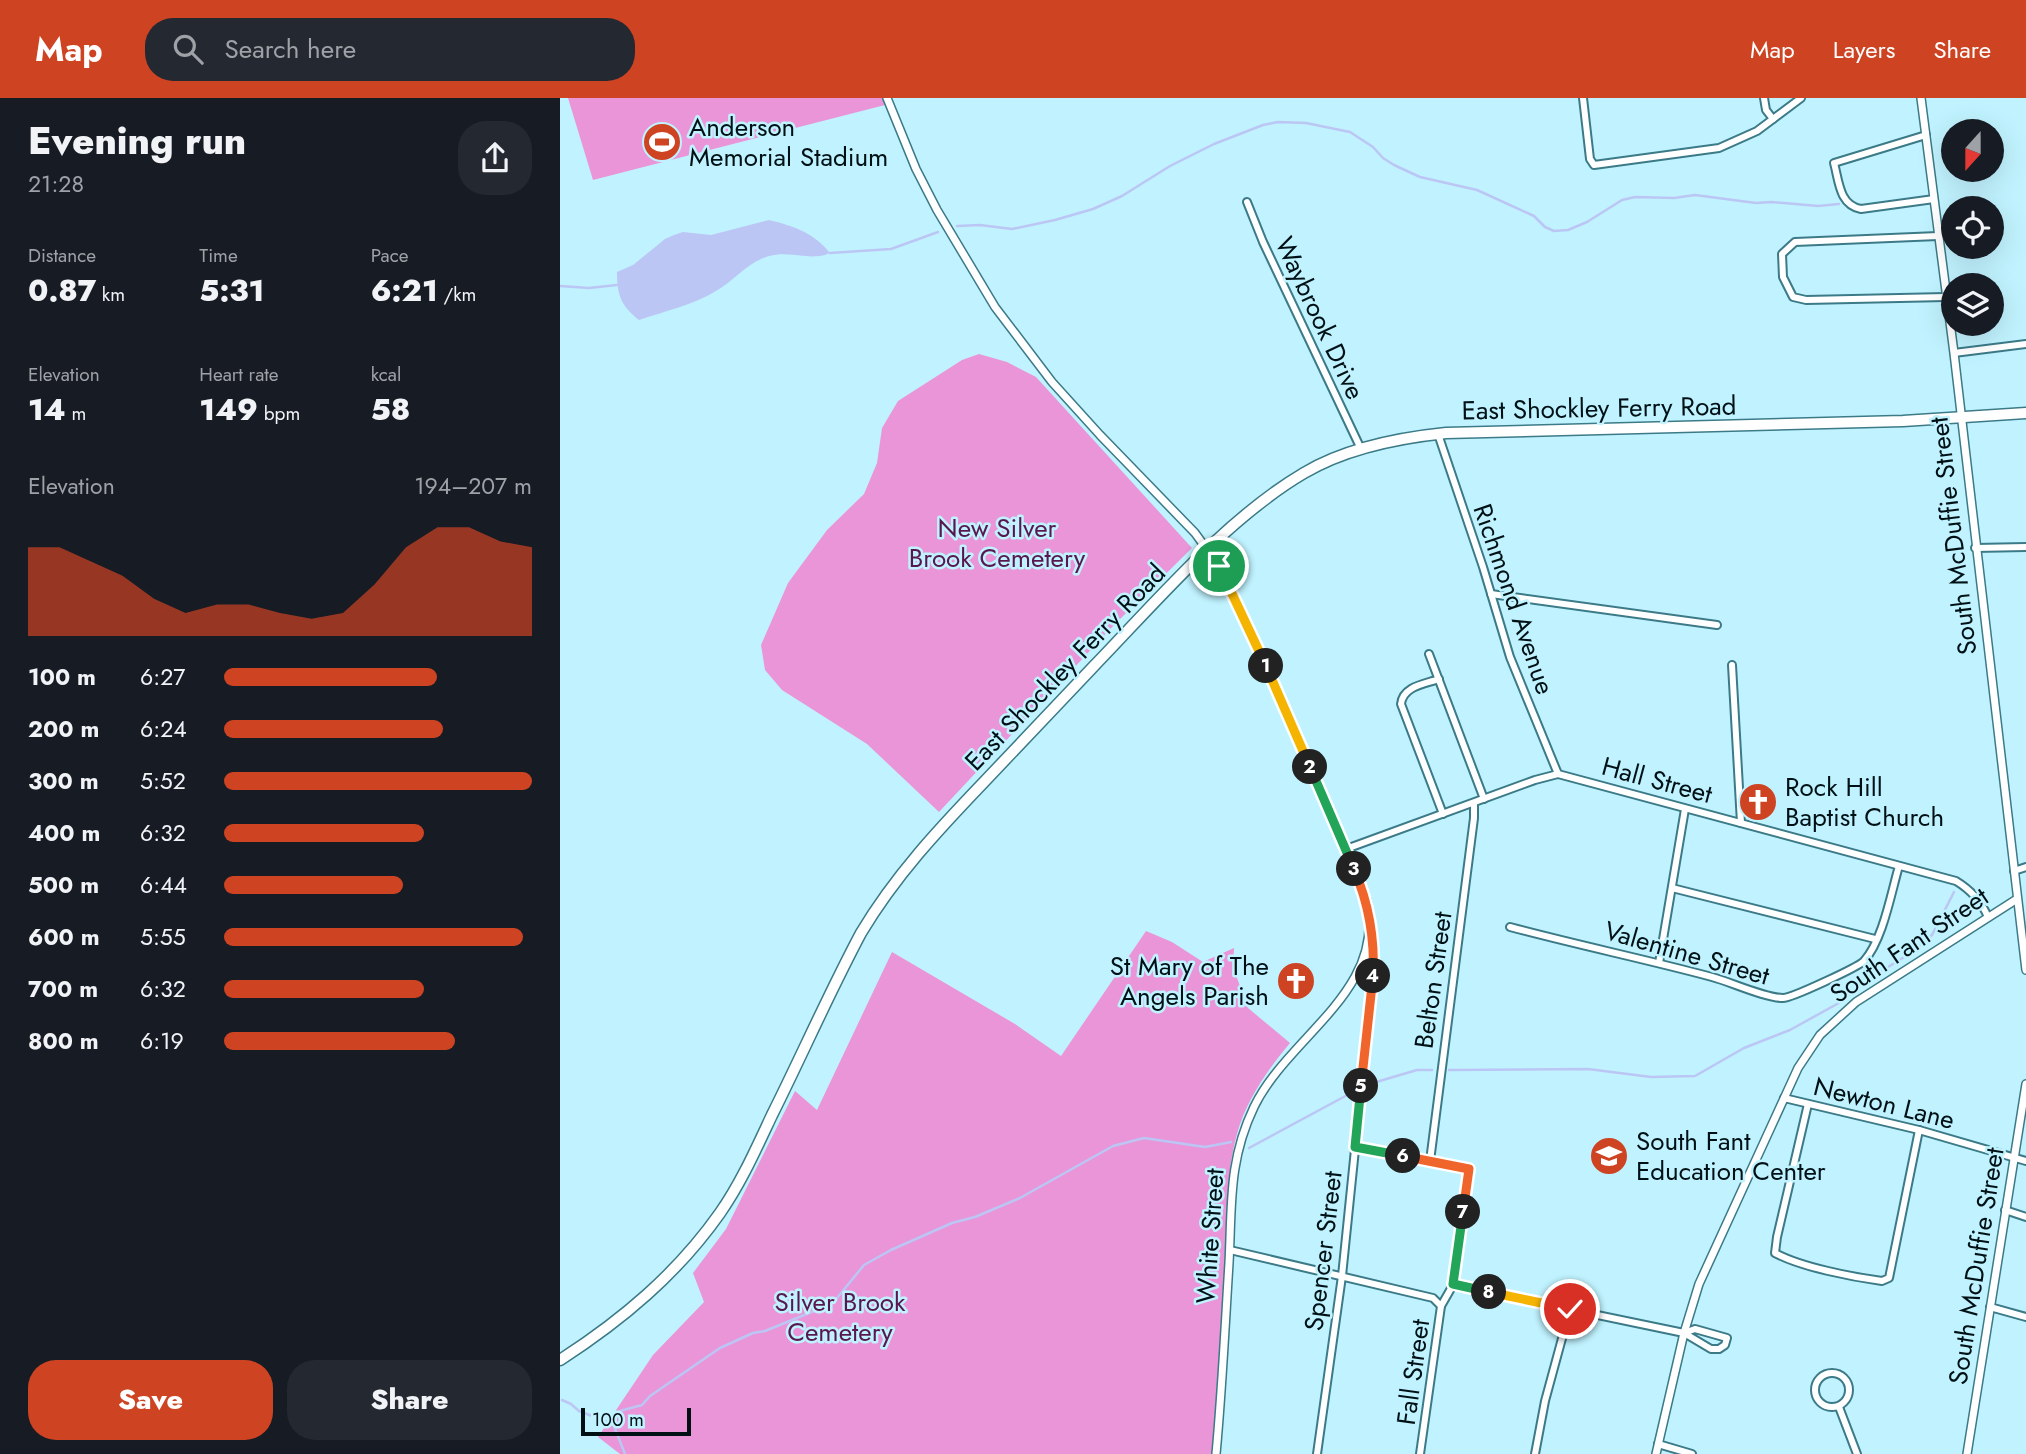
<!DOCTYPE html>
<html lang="en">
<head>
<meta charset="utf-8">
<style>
	:root { --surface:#171b24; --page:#242831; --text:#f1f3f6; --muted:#9ea1a6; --accent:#ce4423 }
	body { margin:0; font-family:Jost,sans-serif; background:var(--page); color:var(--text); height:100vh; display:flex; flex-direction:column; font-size:26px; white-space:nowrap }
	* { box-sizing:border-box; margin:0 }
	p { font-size:23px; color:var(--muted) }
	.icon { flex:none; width:38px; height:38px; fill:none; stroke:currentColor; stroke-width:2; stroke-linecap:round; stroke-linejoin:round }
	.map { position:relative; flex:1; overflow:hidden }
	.details { display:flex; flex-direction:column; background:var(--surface); width:560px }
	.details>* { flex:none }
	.needle { width:46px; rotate:201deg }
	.buttons { position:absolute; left:1381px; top:21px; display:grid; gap:14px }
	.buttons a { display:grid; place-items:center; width:63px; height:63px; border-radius:50%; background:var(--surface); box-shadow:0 7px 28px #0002; font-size:35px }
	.scale { position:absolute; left:21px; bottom:18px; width:110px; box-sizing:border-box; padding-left:7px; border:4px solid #001116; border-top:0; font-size:19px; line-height:24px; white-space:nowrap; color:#001116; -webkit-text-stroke:5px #c0f3ff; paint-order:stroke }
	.pin { position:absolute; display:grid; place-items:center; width:60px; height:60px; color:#fff; margin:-30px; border:4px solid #fff; border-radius:50%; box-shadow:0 2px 7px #0007 }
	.km { position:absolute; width:35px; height:35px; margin:-18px; border-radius:50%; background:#222; color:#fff; font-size:19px; line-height:35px; text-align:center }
	.round { display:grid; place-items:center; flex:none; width:74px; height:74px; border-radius:28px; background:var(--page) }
	.overview { display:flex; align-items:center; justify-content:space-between; height:119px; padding:0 28px }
	h1 { font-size:38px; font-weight:800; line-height:52px }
	.figures { display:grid; grid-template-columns:repeat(3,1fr); gap:10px; height:119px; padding:7px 28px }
	.figures div { display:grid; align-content:center }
	.figures b { font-size:30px; font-weight:800 }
	.figures small { font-size:19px; font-weight:400 }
	.figures p { font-size:19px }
	.chart { height:196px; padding:14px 28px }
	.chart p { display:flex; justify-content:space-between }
	.chart svg { width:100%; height:126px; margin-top:7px; fill:var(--accent); opacity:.7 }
	.cta { display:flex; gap:14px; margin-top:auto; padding:14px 28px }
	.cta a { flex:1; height:80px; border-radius:28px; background:var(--accent); color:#fff; font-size:28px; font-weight:800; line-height:80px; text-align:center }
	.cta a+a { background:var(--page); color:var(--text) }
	ul { padding:0 28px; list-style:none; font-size:23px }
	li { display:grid; grid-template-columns:112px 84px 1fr; align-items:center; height:52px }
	li i { height:18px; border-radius:9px; background:var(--accent) }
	header { display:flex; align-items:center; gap:42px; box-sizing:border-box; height:98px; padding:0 35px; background:var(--accent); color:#fff }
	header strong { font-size:33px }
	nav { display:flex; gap:38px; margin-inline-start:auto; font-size:24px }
	.search { width:490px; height:63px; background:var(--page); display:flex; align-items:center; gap:18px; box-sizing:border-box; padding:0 24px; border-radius:28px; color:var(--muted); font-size:26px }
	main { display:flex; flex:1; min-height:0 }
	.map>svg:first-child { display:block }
	.green { fill:#e995d8 }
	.water { fill:#bbc6f5 }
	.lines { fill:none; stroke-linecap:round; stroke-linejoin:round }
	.stream { stroke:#bbc6f5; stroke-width:2.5 }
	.minor-casing { stroke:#3c7a88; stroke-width:10 }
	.tertiary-casing { stroke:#3c7a88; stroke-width:10 }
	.trunk-casing { stroke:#3c7a88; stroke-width:13 }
	.minor { stroke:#fff; stroke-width:6 }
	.tertiary { stroke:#fff; stroke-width:7 }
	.trunk { stroke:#fff; stroke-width:10 }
	.split-1-casing { stroke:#fff; stroke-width:14 }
	.split-2-casing { stroke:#fff; stroke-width:14 }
	.split-3-casing { stroke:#fff; stroke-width:14 }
	.split-4-casing { stroke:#fff; stroke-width:14 }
	.split-5-casing { stroke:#fff; stroke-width:14 }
	.split-6-casing { stroke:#fff; stroke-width:14 }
	.split-7-casing { stroke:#fff; stroke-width:14 }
	.split-8-casing { stroke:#fff; stroke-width:14 }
	.split-9-casing { stroke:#fff; stroke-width:14 }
	.split-1 { stroke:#f5b400; stroke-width:9 }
	.split-2 { stroke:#f5b400; stroke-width:9 }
	.split-3 { stroke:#22a559; stroke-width:9 }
	.split-4 { stroke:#f0652b; stroke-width:9 }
	.split-5 { stroke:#f0652b; stroke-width:9 }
	.split-6 { stroke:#22a559; stroke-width:9 }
	.split-7 { stroke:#f0652b; stroke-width:9 }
	.split-8 { stroke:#22a559; stroke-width:9 }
	.split-9 { stroke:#f5b400; stroke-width:9 }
	.labels { text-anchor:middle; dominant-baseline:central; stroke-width:5; stroke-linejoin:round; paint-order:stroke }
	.poi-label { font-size:26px; fill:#001116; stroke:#c0f3ff; text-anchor:start }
	.street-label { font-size:26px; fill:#001116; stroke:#c0f3ff }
	.park-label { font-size:26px; fill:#59174f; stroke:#c0f3ff }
</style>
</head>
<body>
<header>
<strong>Map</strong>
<div class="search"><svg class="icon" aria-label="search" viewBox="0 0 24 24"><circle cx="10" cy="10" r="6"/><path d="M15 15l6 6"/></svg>Search here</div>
<nav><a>Map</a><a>Layers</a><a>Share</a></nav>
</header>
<main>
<section class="details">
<div class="overview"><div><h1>Evening run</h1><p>21:28</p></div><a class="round"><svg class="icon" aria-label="share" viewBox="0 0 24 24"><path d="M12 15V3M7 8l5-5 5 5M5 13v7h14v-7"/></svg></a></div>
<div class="figures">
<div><p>Distance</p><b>0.87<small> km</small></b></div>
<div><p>Time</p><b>5:31</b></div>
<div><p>Pace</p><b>6:21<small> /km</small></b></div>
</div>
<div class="figures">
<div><p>Elevation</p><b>14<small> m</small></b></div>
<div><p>Heart rate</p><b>149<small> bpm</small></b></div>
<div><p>kcal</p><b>58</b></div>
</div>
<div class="chart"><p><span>Elevation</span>194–207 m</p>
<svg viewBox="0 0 160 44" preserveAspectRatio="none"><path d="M0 44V13L10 13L20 18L30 23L40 31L50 36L60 33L70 33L80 36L90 38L100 36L110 26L120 13L130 6L140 6L150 11L160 13V44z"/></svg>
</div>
<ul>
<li><b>100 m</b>6:27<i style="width:69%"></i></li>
<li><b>200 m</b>6:24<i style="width:71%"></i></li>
<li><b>300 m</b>5:52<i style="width:100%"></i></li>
<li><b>400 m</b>6:32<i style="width:65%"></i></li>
<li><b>500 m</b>6:44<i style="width:58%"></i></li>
<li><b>600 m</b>5:55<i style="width:97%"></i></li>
<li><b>700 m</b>6:32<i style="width:65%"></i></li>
<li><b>800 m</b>6:19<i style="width:75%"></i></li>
</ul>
<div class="cta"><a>Save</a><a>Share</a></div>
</section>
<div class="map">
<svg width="1466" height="1356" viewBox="0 0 1466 1356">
	<rect width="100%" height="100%" fill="#c0f3ff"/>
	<g class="green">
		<polygon points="8,0 327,0 329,6 33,82"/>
		<polygon points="419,256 447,264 476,279 632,450 556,525 379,714 307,646 222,592 205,572 201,547 228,485 267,432 304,396 317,365 322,330 338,303 402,262"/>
		<path d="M586,833L612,844L643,864L674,850L673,869L688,910L730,945C708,971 686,1003 677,1036C665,1079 667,1125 665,1169C663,1232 658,1294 652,1356H60L38,1339L93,1257L144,1204L133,1175L166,1131L235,993L257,1012L332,854L455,926L501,958Z"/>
	</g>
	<path class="water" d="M209,122C234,128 254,135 270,155C248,165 226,149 201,161C185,168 172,184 156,193C133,207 105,213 79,222C61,208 57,197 57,174L73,167L105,141L114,137L123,134L151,137Z"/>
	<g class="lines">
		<g class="stream">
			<polyline points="397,128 420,127 452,131 495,122 533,111 562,98 610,68 654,46 703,27 718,24 746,25 790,34 813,49 823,60 834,67 860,79 917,92 974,118 985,129 994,133 1008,132 1027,124 1062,102 1075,99 1114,100 1135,97 1196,105 1211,104 1258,108 1279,106"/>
			<polyline points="270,155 331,151 378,134"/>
			<polyline points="0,188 29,190 57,187"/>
			<polyline points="889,972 1028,971 1091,979 1135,978 1184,950 1230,932 1277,906 1315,877 1354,853 1372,837 1394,794"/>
			<polyline points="806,987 857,972 872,972"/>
			<polyline points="689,1050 791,995"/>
			<polyline points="2,1302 11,1306 19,1313 53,1326 65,1356"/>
			<polyline points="53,1326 60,1313 82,1307 90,1298 160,1250 193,1235 205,1233 264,1209 277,1200 304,1167 331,1152 392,1125 415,1119 460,1100 553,1048 584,1040 645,1049 671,1044"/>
		</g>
		<defs>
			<g id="minor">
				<polyline points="1023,0 1030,61 1034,67 1159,50 1197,33 1213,21 1206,12 1204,0"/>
				<polyline points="1213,21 1241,0"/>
				<path d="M1366,37L1274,65C1279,83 1279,107 1301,111L1374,101"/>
				<polyline points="687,104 703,144 801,351"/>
				<polyline points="1378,138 1235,144 1222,156 1223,179 1233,199 1246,202 1386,199"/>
				<polyline points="1394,255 1466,246"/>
				<polyline points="878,336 923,469 950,559 998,676"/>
				<polyline points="1415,450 1466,449"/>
				<polyline points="931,496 1157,527"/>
				<polyline points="869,556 924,701"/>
				<polyline points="1172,567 1181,725"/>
				<path d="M879,581C865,586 843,588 841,606L883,716"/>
				<path d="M786,751L975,682L998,676L1396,783C1411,792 1421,803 1428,819"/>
				<polyline points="1454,773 1466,769"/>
				<polyline points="1112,790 1315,841"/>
				<path d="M950,829C1017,847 1085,861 1152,879C1171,884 1205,900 1223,900C1232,900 1298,869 1304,863C1323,842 1331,795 1339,768"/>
				<polyline points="1099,865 1125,711"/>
				<polyline points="1224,1000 1359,1032 1466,1063"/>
				<path d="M1248,1006L1217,1139L1215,1155C1241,1169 1292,1179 1322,1183L1329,1180L1359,1032"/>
				<polyline points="795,1049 910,1071 893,1187 881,1208"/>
				<polyline points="870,1063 914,720 914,705"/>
				<polyline points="1445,1112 1466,1119"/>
				<polyline points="670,1152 873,1200 881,1208 860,1356"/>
				<polyline points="893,1187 1124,1235 1151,1251 1159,1251 1165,1247 1167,1240 1135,1231 1124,1235"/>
				<polyline points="1430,1209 1466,1219"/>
				<circle cx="1272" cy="1292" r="17"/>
				<polyline points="1279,1309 1297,1356"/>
				<polyline points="1098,1346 1132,1356"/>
				<polyline points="757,1356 782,1178 812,886 814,846 811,830"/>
				<polyline points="975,1356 985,1303 1010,1211"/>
			</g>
			<g id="tertiary">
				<path d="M327,0L356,71L377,112L435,209L492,284L540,337L635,435L659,468L710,577L807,803C826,894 729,937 694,1009C668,1063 672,1108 669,1165C665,1229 662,1292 656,1356"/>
				<polyline points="1361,0 1394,255 1466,872"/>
				<polyline points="1096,1356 1124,1235 1139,1186 1238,970 1260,937 1296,904 1457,801"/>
				<polyline points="1407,1356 1466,986"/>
			</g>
			<path id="trunk" d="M0,1262C62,1222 117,1176 160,1115C181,1085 196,1051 212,1017C242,957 269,895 301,835C335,778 378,732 424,684C461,645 497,607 534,568C596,504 666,421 744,375C786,350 837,340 886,335L1343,323L1466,315"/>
		</defs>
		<use href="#minor" class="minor-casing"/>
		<use href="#tertiary" class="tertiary-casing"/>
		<use href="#trunk" class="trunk-casing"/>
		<use href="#minor" class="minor"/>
		<use href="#tertiary" class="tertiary"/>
		<use href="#trunk" class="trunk"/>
	</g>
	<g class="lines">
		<defs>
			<polyline id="split-1" points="659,468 706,568"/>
			<polyline id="split-2" points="706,568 750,669"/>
			<polyline id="split-3" points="750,669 794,771"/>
			<path id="split-4" d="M794,771C809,806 815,840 813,878"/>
			<polyline id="split-5" points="801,988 813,878"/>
			<polyline id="split-6" points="801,988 795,1049 843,1058"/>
			<polyline id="split-7" points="843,1058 909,1071 903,1114"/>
			<polyline id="split-8" points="903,1114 893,1186 929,1194"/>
			<polyline id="split-9" points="929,1194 1010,1211"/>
		</defs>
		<use href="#split-1" class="split-1-casing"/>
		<use href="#split-2" class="split-2-casing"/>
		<use href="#split-3" class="split-3-casing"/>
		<use href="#split-4" class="split-4-casing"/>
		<use href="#split-5" class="split-5-casing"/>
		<use href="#split-6" class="split-6-casing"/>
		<use href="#split-7" class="split-7-casing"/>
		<use href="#split-8" class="split-8-casing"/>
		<use href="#split-9" class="split-9-casing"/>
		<use href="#split-1" class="split-1"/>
		<use href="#split-2" class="split-2"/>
		<use href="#split-3" class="split-3"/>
		<use href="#split-4" class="split-4"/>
		<use href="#split-5" class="split-5"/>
		<use href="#split-6" class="split-6"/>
		<use href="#split-7" class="split-7"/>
		<use href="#split-8" class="split-8"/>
		<use href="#split-9" class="split-9"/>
	</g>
	<defs>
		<symbol id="stadium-disc" viewBox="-11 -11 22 22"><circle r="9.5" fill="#ce4423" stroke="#c0f3ff"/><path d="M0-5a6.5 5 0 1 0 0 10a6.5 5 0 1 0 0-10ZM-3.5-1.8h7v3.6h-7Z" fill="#fff"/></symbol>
		<symbol id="church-disc" viewBox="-11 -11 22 22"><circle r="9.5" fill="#ce4423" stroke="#c0f3ff"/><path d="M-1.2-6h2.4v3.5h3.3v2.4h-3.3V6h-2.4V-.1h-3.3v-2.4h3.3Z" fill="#fff"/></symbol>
		<symbol id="school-disc" viewBox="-11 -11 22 22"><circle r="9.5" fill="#ce4423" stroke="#c0f3ff"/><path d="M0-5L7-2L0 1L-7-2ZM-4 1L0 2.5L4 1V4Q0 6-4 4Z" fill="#fff"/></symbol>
	</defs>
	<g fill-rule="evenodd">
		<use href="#stadium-disc" x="80" y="22" width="44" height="44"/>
		<use href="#church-disc" x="1176" y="682" width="44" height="44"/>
		<use href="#church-disc" x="714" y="861" width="44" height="44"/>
		<use href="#school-disc" x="1027" y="1036" width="44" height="44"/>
	</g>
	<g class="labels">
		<g class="poi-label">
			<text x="129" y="29">Anderson<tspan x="129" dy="30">Memorial Stadium</tspan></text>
			<text x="1225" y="689">Rock Hill<tspan x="1225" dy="30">Baptist Church</tspan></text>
			<text x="709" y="868" text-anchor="end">St Mary of The<tspan x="709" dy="30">Angels Parish</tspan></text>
			<text x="1076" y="1043">South Fant<tspan x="1076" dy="30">Education Center</tspan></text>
		</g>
		<g class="street-label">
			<text transform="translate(760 220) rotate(65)">Waybrook Drive</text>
			<text transform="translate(1039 310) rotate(-1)">East Shockley Ferry Road</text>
			<text transform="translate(1393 438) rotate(-97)">South McDuffie Street</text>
			<text transform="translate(954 501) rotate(71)">Richmond Avenue</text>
			<text transform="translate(505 569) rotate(-46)">East Shockley Ferry Road</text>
			<text transform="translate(1097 682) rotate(15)">Hall Street</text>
			<text transform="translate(1349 847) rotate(-34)">South Fant Street</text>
			<text transform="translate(1127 855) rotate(16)">Valentine Street</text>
			<text transform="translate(873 882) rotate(-82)">Belton Street</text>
			<text transform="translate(1324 1005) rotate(14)">Newton Lane</text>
			<text transform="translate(650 1138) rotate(-86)">White Street</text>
			<text transform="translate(763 1153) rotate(-83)">Spencer Street</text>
			<text transform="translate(1416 1168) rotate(-81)">South McDuffie Street</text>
			<text transform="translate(853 1274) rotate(-82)">Fall Street</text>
		</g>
		<g class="park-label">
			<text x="437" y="430">New Silver<tspan x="437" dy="30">Brook Cemetery</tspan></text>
			<text x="280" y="1204">Silver Brook<tspan x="280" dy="30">Cemetery</tspan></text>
		</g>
	</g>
</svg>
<div class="buttons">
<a><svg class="needle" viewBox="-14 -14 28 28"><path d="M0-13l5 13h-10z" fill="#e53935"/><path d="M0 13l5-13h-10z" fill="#9ea1a6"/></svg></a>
<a><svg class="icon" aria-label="locate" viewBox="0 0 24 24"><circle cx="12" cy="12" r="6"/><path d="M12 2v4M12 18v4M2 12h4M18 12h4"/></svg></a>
<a><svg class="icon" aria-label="layers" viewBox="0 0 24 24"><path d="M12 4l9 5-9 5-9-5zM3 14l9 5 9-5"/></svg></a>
</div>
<div class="scale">100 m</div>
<div class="pin" style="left:659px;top:468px;background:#1e9e55"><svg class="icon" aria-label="arrive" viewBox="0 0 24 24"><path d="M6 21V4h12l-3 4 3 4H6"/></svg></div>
<div class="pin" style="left:1010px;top:1211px;background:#d93025"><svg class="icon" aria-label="check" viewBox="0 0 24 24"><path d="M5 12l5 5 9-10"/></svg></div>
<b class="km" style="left:706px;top:568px">1</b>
<b class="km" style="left:750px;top:669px">2</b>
<b class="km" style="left:794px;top:771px">3</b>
<b class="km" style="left:813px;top:878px">4</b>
<b class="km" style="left:801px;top:988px">5</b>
<b class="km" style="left:843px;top:1058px">6</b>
<b class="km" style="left:903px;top:1114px">7</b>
<b class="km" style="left:929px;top:1194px">8</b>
</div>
</main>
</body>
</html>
